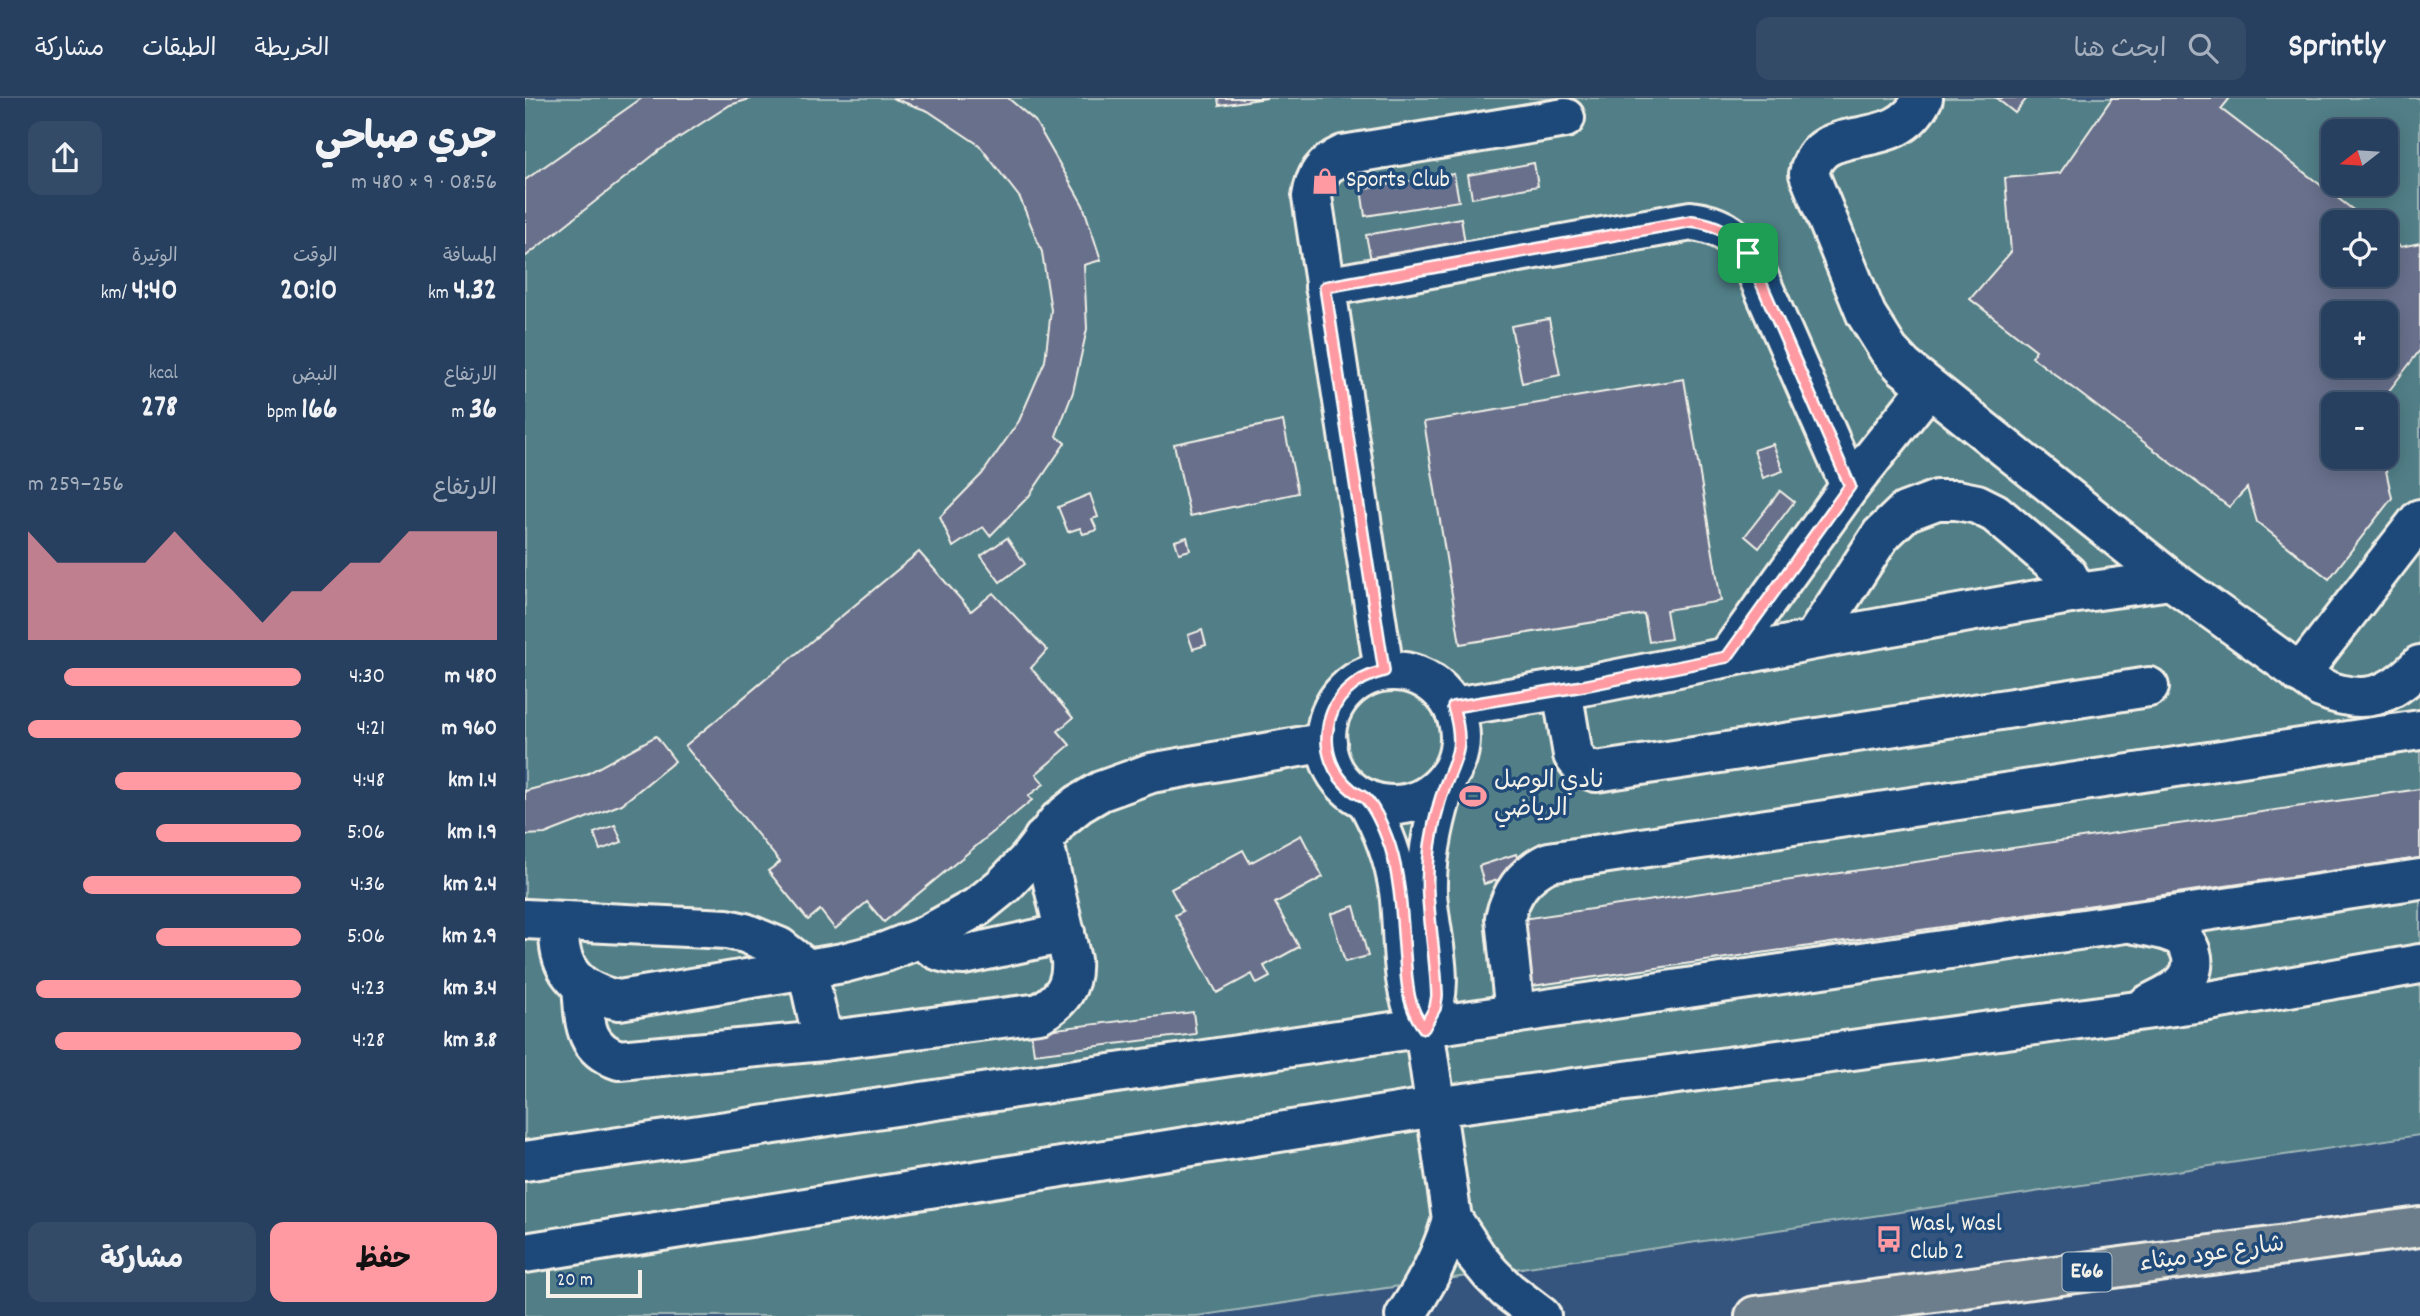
<!DOCTYPE html>
<html lang="ar">
<head>
<meta charset="utf-8">
<style>
	:root { --surface:#28405f; --page:#344b68; --text:#f1f3f6; --muted:#a5afbd; --line:#445974; --accent:#ff9aa2 }
	body { margin:0; font-family:Dekko,"Playpen Sans Arabic",sans-serif; background:var(--page); color:var(--text); direction:rtl; height:100vh; display:flex; flex-direction:column; font-size:26px; white-space:nowrap }
	* { box-sizing:border-box; margin:0 }
	p { font-size:23px; color:var(--muted) }
	.icon { flex:none; width:38px; height:38px; fill:none; stroke:currentColor; stroke-width:2; stroke-linecap:round; stroke-linejoin:round }
	.map { position:relative; flex:1; overflow:hidden; direction:ltr }
	.side { display:flex; flex-direction:column; background:var(--surface); width:525px }
	.side>* { flex:none }
	.needle { width:46px; rotate:253deg }
	.controls { position:absolute; left:1796px; top:21px; display:grid; gap:14px }
	.controls a { display:grid; place-items:center; width:77px; height:77px; border-radius:14px; background:var(--surface); box-shadow:0 4px 18px #0003,0 0 0 2px var(--line); font-size:35px }
	.scale { position:absolute; left:21px; bottom:18px; width:96px; box-sizing:border-box; padding-left:7px; border:4px solid #f4f1e8; border-top:0; font-size:19px; line-height:24px; white-space:nowrap; color:#f4f1e8; -webkit-text-stroke:5px #1f4a7a; paint-order:stroke }
	.pin { position:absolute; display:grid; place-items:center; width:60px; height:60px; color:#fff; margin:-30px; border-radius:14px; box-shadow:0 4px 10px #0006 }
	.round { display:grid; place-items:center; flex:none; width:74px; height:74px; border-radius:14px; background:var(--page) }
	.overview { display:flex; align-items:center; justify-content:space-between; height:119px; padding:0 28px }
	h1 { font-size:38px; font-weight:700; line-height:52px }
	.stats { display:grid; grid-template-columns:repeat(3,1fr); gap:10px; height:119px; padding:7px 28px }
	.stats div { display:grid; align-content:center }
	.stats b { font-size:30px; font-weight:700 }
	.stats small { font-size:19px; font-weight:400 }
	.stats p { font-size:19px }
	.chart { height:196px; padding:14px 28px }
	.chart p { display:flex; justify-content:space-between }
	.chart svg { width:100%; height:126px; margin-top:7px; fill:var(--accent); opacity:.7 }
	.action { display:flex; gap:14px; margin-top:auto; padding:14px 28px }
	.action a { flex:1; height:80px; border-radius:14px; background:var(--accent); color:#111; font-size:28px; font-weight:700; line-height:80px; text-align:center }
	.action a+a { background:var(--page); color:var(--text) }
	ul { padding:0 28px; list-style:none; font-size:23px }
	li { display:grid; grid-template-columns:112px 84px 1fr; align-items:center; height:52px }
	li i { height:18px; border-radius:9px; background:var(--accent) }
	header { display:flex; align-items:center; gap:42px; box-sizing:border-box; height:98px; padding:0 35px; background:var(--surface); border-bottom:2px solid var(--line) }
	header strong { font-size:33px }
	nav { display:flex; gap:38px; margin-inline-start:auto; font-size:24px }
	.search { width:490px; height:63px; background:var(--page); display:flex; align-items:center; gap:18px; box-sizing:border-box; padding:0 24px; border-radius:14px; color:var(--muted); font-size:26px }
	main { display:flex; flex:1; min-height:0 }
	.map>svg:first-child { display:block }
	.green { fill:#517e87; stroke:#a2b8b8; stroke-width:2; fill-rule:evenodd }
	.building { fill:#686f8c; stroke:#f4f1e8; stroke-width:2; fill-rule:evenodd }
	.lines { fill:none; stroke-linecap:round; stroke-linejoin:round }
	.minor-casing { stroke:#f4f1e8; stroke-width:44 }
	.highway-casing { stroke:#f4f1e8; stroke-width:44 }
	.minor { stroke:#1f4a7a; stroke-width:38 }
	.highway { stroke:#6c7d8b; stroke-width:38 }
	.route-casing { stroke:#fff; stroke-width:14 }
	.route { stroke:#ff9aa2; stroke-width:9 }
	.labels { text-anchor:middle; dominant-baseline:central; stroke-width:7; stroke-linejoin:round; paint-order:stroke }
	.shield { fill:#1f4a7a; stroke:#b4bfc7; stroke-width:2 }
	.shield-label { font-size:23px; font-weight:bold; fill:#f4f1e8 }
	.poi-label { font-size:24px; fill:#f4f1e8; stroke:#1f4a7a; text-anchor:start }
	.street-label { font-size:24px; fill:#f4f1e8; stroke:#1f4a7a }
</style>
</head>
<body>
<header>
<strong>Sprintly</strong>
<div class="search"><svg class="icon" aria-label="search" viewBox="0 0 24 24"><circle cx="10" cy="10" r="6"/><path d="M15 15l6 6"/></svg>ابحث هنا</div>
<nav><a>الخريطة</a><a>الطبقات</a><a>مشاركة</a></nav>
</header>
<main>
<div class="map">
<svg width="1895" height="1218" viewBox="0 0 1895 1218">
	<rect width="100%" height="100%" fill="#35557f"/>
	<filter id="ink" filterUnits="userSpaceOnUse"><feTurbulence type="fractalNoise" baseFrequency=".0143" numOctaves="2"/><feDisplacementMap in="SourceGraphic" scale="14" xChannelSelector="R" yChannelSelector="G"/><feConvolveMatrix kernelMatrix="1 2 1 2 8 2 1 2 1" color-interpolation-filters="sRGB"/></filter>
	<g filter="url(#ink)">
		<path class="green" d="M0,0H1895V1037L672,1218H0ZM1808,33H1860V86H1808ZM1808,124H1860V177H1808ZM1808,215H1860V268H1808ZM1808,306H1860V359H1808Z"/>
		<g class="building">
			<polygon points="117,0 228,0 205,7 135,52 0,159 0,82"/>
			<polygon points="367,0 483,0 510,23 558,107 576,162 559,167 562,231 548,294 531,338 540,345 504,398 465,438 458,429 428,449 415,419 457,376 494,323 520,263 526,212 517,154 495,100 454,47 403,13"/>
			<polygon points="693,0 742,0 694,7"/>
			<polygon points="1471,0 1502,0 1490,15"/>
			<path d="M1587,0H1705L1696,11L1844,124H1808V177H1860V137L1876,149L1895,145V252L1854,306H1808V359H1858L1867,400L1804,481L1732,424L1722,390L1704,409L1507,259L1511,252L1445,201L1486,154L1480,80L1535,75ZM1808,215H1860V268H1808Z"/>
			<polygon points="1009,65 1013,88 947,100 943,77"/>
			<polygon points="929,76 934,103 840,118 836,91"/>
			<polygon points="936,120 940,146 846,162 841,137"/>
			<polygon points="1024,221 1035,277 997,285 986,228"/>
			<polygon points="1159,281 1196,503 1141,512 1146,541 1124,544 1119,516 935,546 899,324"/>
			<polygon points="758,323 773,395 665,418 649,346"/>
			<polygon points="1248,346 1258,373 1238,380 1229,352"/>
			<polygon points="1255,393 1269,404 1234,450 1220,438"/>
			<polygon points="565,396 573,419 567,421 572,432 558,436 555,430 543,434 533,409"/>
			<polygon points="662,439 665,452 654,455 650,443"/>
			<polygon points="482,440 500,466 475,484 456,458"/>
			<polygon points="394,454 446,513 468,495 522,552 506,570 548,620 533,633 545,647 511,676 519,686 503,698 507,702 359,824 342,804 310,831 295,812 283,822 243,773 255,764 160,648"/>
			<polygon points="677,532 681,547 668,551 663,537"/>
			<polygon points="131,638 150,663 97,706 20,736 0,737 0,693 60,677"/>
			<polygon points="1895,691 1895,760 1007,888 997,821"/>
			<polygon points="90,727 97,744 75,752 69,735"/>
			<polygon points="776,737 798,779 750,805 774,849 739,868 745,879 732,886 727,876 692,895 650,817 658,813 646,791 718,752 725,765"/>
			<polygon points="991,756 997,775 959,786 954,768"/>
			<polygon points="829,808 843,858 820,864 806,816"/>
			<polygon points="668,914 671,936 509,956 506,934"/>
		</g>
		<g class="lines">
			<defs>
				<g id="minor">
					<path d="M1398,0C1370,60 1295,19 1284,76L1341,216L1364,253L1379,269L1646,482L1796,590C1839,608 1864,599 1895,567"/>
					<path d="M800,189L1166,123C1192,126 1207,135 1223,155L1325,388"/>
					<polyline points="1545,496 1646,482"/>
					<polyline points="1202,559 1325,388 1403,290"/>
					<path d="M859,573L787,99C790,78 798,66 818,57L1040,20"/>
					<circle cx="868" cy="640" r="67"/>
					<polyline points="1775,576 1895,421"/>
					<polyline points="1037,591 1048,657 1057,669 1071,674 1624,589"/>
					<polyline points="928,609 1058,588 1288,542 1545,496 1547,485 1542,476 1470,415 1452,406 1432,402 1412,402 1380,414 1356,437 1288,542"/>
					<path d="M841,701C858,731 869,759 874,793C880,835 873,895 899,930L927,1121L952,1159L966,1176L982,1192L1016,1218"/>
					<polyline points="0,821 202,831 220,835 254,849 282,871 298,943"/>
					<path d="M35,825C30,869 51,894 94,902L318,865L360,854L398,839L452,809L479,787L503,762L534,722L554,706L576,693L626,675L802,644"/>
					<path d="M1610,826C1624,829 1645,831 1657,840C1662,845 1666,853 1667,859C1671,887 1642,896 1622,907"/>
					<path d="M398,839C407,854 423,857 439,857L540,835"/>
					<path d="M57,888C60,921 57,950 94,962L298,943L515,915C537,902 548,888 546,862L518,741"/>
					<path d="M990,916L980,820C986,794 999,776 1024,764L1895,632"/>
					<path d="M899,930C925,892 904,838 902,794C901,754 911,716 923,678"/>
					<polyline points="0,1063 1895,781"/>
					<polyline points="0,1155 910,1009 1678,904 1895,866"/>
					<path d="M880,1218C901,1187 917,1157 927,1121"/>
				</g>
				<polyline id="highway" points="1230,1218 1895,1129"/>
			</defs>
			<use href="#minor" class="minor-casing"/>
			<use href="#highway" class="highway-casing"/>
			<use href="#minor" class="minor"/>
			<use href="#highway" class="highway"/>
		</g>
	</g>
	<g class="lines" filter="url(#ink)">
		<defs>
			<path id="route" d="M1167,123C1192,126 1207,135 1223,155L1325,388L1202,559L1058,588L928,609C943,657 926,663 914,706C906,735 901,767 903,797C905,831 911,864 912,898L910,910L899,930C882,909 882,885 880,859C877,823 876,783 865,748C860,734 851,711 840,700C836,697 831,695 827,692C808,677 799,653 803,630C807,599 831,580 859,573L800,189Z"/>
		</defs>
		<use href="#route" class="route-casing"/>
		<use href="#route" class="route"/>
	</g>
	<defs>
		<symbol id="shop-bare" viewBox="-9 -9 18 18"><path d="M-5-2.5h2.3a2.7 3.5 0 0 1 5.4 0H5L5.5 6h-11ZM-1.5-2.5h3a1.5 2.3 0 0 0-3 0Z" fill="#ff9aa2" stroke="#1f4a7a" stroke-width="2.5" paint-order="stroke"/></symbol>
		<symbol id="stadium-bare" viewBox="-9 -9 18 18"><path d="M0-5a6.5 5 0 1 0 0 10a6.5 5 0 1 0 0-10ZM-3.5-1.8h7v3.6h-7Z" fill="#ff9aa2" stroke="#1f4a7a" stroke-width="2.5" paint-order="stroke"/></symbol>
		<symbol id="bus-bare" viewBox="-9 -9 18 18"><path d="M-5-6H5V4H4V6H2V4H-2V6H-4V4H-5ZM-3.5-4V0h7V-4ZM-3.5 1.2v1.5H-2V1.2ZM2 1.2v1.5H3.5V1.2Z" fill="#ff9aa2" stroke="#1f4a7a" stroke-width="2.5" paint-order="stroke"/></symbol>
	</defs>
	<g fill-rule="evenodd">
		<use href="#shop-bare" x="781" y="64" width="38" height="38"/>
		<use href="#stadium-bare" x="929" y="679" width="38" height="38"/>
		<use href="#bus-bare" x="1345" y="1122" width="38" height="38"/>
	</g>
	<g class="labels">
		<rect class="shield" x="1537.5" y="1154.5" width="49" height="39" rx="5"/>
		<g class="shield-label">
			<text x="1562" y="1174">E66</text>
		</g>
		<g class="poi-label">
			<text x="821" y="83">Sports Club</text>
			<text x="969" y="684">نادي الوصل<tspan x="969" dy="28">الرياضي</tspan></text>
			<text x="1385" y="1127">Wasl, Wasl<tspan x="1385" dy="28">Club 2</tspan></text>
		</g>
		<g class="street-label">
			<text transform="translate(1687 1157) rotate(-8)">شارع عود ميثاء</text>
		</g>
	</g>
</svg>
<div class="controls">
<a><svg class="needle" viewBox="-14 -14 28 28"><path d="M0-13l5 13h-10z" fill="#e53935"/><path d="M0 13l5-13h-10z" fill="#a5afbd"/></svg></a>
<a><svg class="icon" aria-label="locate" viewBox="0 0 24 24"><circle cx="12" cy="12" r="6"/><path d="M12 2v4M12 18v4M2 12h4M18 12h4"/></svg></a>
<a>+</a>
<a>−</a>
</div>
<div class="scale">20 m</div>
<div class="pin" style="left:1223px;top:155px;background:#1e9e55"><svg class="icon" aria-label="arrive" viewBox="0 0 24 24"><path d="M6 21V4h12l-3 4 3 4H6"/></svg></div>
</div>
<section class="side">
<div class="overview"><div><h1>جري صباحي</h1><p>08:56 · 9 × 480 m</p></div><a class="round"><svg class="icon" aria-label="share" viewBox="0 0 24 24"><path d="M12 15V3M7 8l5-5 5 5M5 13v7h14v-7"/></svg></a></div>
<div class="stats">
<div><p>المسافة</p><b>4.32<small> km</small></b></div>
<div><p>الوقت</p><b>20:10</b></div>
<div><p>الوتيرة</p><b>4:40<small> /km</small></b></div>
</div>
<div class="stats">
<div><p>الارتفاع</p><b>36<small> m</small></b></div>
<div><p>النبض</p><b>166<small> bpm</small></b></div>
<div><p>kcal</p><b>278</b></div>
</div>
<div class="chart"><p><span>الارتفاع</span>256–259 m</p>
<svg viewBox="0 0 160 44" preserveAspectRatio="none"><path d="M0 44V6L10 17L20 17L30 17L40 17L50 6L60 17L70 27L80 38L90 27L100 27L110 17L120 17L130 6L140 6L150 6L160 6V44z"/></svg>
</div>
<ul>
<li><b>480 m</b>4:30<i style="width:87%"></i></li>
<li><b>960 m</b>4:21<i style="width:100%"></i></li>
<li><b>1.4 km</b>4:48<i style="width:68%"></i></li>
<li><b>1.9 km</b>5:06<i style="width:53%"></i></li>
<li><b>2.4 km</b>4:36<i style="width:80%"></i></li>
<li><b>2.9 km</b>5:06<i style="width:53%"></i></li>
<li><b>3.4 km</b>4:23<i style="width:97%"></i></li>
<li><b>3.8 km</b>4:28<i style="width:90%"></i></li>
</ul>
<div class="action"><a>حفظ</a><a>مشاركة</a></div>
</section>
</main>
</body>
</html>
